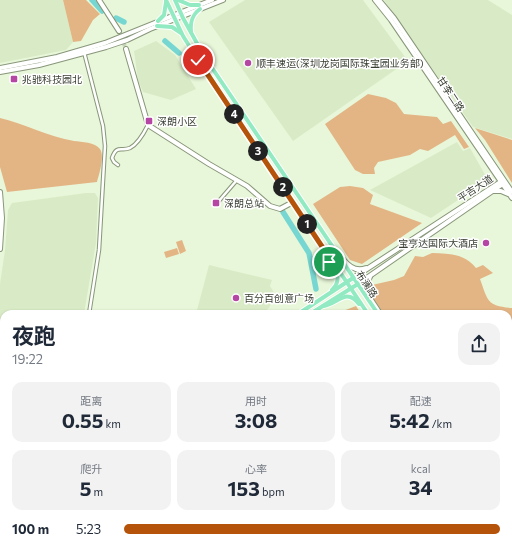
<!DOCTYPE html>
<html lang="zh">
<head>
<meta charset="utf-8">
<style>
	:root { --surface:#fff; --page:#f2f2f3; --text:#1f2937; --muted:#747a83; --accent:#b45309 }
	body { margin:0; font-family:Commissioner,"Noto Sans SC",sans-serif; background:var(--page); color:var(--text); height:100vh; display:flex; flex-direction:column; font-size:15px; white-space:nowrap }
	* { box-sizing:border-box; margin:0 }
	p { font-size:13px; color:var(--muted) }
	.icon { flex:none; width:22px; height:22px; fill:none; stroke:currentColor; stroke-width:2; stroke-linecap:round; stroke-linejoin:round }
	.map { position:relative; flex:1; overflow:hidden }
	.drawer { position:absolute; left:0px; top:310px; width:512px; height:242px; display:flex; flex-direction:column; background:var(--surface); border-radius:12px 12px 0 0; box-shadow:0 1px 3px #0004 }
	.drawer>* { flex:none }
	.pin { position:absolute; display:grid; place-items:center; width:34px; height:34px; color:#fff; margin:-17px; border:2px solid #fff; border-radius:50%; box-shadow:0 1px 4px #0007 }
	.km { position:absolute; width:20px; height:20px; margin:-10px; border-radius:50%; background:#222; color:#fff; font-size:11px; line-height:20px; text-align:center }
	.round { display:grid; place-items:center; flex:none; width:42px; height:42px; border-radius:12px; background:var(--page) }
	.overview { display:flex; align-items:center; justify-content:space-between; height:68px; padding:0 12px }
	h1 { font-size:22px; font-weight:700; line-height:30px }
	.figures { display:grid; grid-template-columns:repeat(3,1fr); gap:6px; height:68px; padding:4px 12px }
	.figures div { display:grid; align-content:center; border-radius:10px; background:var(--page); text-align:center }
	.figures b { font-size:20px; font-weight:700 }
	.figures small { font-size:11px; font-weight:400 }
	.figures p { font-size:11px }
	ul { padding:0 12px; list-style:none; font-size:13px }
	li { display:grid; grid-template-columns:64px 48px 1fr; align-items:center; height:30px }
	li i { height:10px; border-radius:5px; background:var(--accent) }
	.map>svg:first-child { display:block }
	.built { fill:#d9ebc6 }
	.green { fill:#e3b585 }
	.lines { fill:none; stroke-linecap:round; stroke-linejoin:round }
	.river { stroke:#76d6d1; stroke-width:5.5 }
	.secondary-tunnel { stroke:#c5d2b8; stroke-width:4; stroke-dasharray:4 2; stroke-linecap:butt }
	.street-casing { stroke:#88967a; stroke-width:4.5 }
	.secondary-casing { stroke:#88967a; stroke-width:6 }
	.primary-casing { stroke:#fff; stroke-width:6 }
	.street { stroke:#fff; stroke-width:2.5 }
	.secondary { stroke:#fff; stroke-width:4 }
	.primary { stroke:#91eac2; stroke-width:4 }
	.route-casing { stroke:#fff; stroke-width:8 }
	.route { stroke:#b45309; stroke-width:5 }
	.poi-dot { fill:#b546a4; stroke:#fff; stroke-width:1.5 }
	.labels { text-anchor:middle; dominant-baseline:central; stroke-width:3; stroke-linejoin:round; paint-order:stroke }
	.poi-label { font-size:10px; fill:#393f33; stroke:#fff; text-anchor:start }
	.street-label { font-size:10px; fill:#393f33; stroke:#fff }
</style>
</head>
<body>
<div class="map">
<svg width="512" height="552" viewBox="0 0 512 552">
	<rect width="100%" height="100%" fill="#e8f7d9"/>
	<g class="built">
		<polygon points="0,0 63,0 73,42 66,50 0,63"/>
		<polygon points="245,0 363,0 408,61 293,141 209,22"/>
		<polygon points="384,0 488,0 512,15 512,139 473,127"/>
		<polygon points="156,41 175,55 196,89 171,100 143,92 138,80 134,51"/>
		<polygon points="457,142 463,151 470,148 488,180 431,218 370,190"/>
		<polygon points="86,193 95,193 98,198 96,243 84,314 4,314 4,358 0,357 0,284 5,250 8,210 12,203"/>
		<polygon points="209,265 272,280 270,286 275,294 269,308 262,314 196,314"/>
		<polygon points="512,325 512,470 508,473 508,328"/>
		<polygon points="0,371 4,372 4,443 0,442"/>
		<polygon points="0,454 4,455 4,548 41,548 41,552 0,552"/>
		<polygon points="466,548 501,548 498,552 471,552"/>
	</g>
	<g class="green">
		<polygon points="63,0 86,0 100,14 93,20 81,41 73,42"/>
		<polygon points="368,94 386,98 396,103 404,114 437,117 443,124 451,121 469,147 464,149 455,135 428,151 420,149 410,155 378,162 374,168 375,174 363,174 355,170 325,124"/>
		<path d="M0,118C25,124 49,137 74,141C82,142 95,142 100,149C105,156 99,175 97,182L7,192L0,167Z"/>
		<polygon points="475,128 512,140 512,183 485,140"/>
		<polygon points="350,186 363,188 373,195 370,204 422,223 362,264 350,260 313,204 340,187"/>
		<polygon points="182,240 186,251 180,254 176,242"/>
		<polygon points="177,248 179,254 166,258 164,252"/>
		<path d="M432,253C449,254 464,253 476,268L483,265L493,273L480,279C488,301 487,306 512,308V320L508,323V314H498L486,311L482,314H379L371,296L372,285L394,280L404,276L415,256L423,257Z"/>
		<polygon points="356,306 361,314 335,314"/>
		<polygon points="184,548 302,548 300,552 183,552"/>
	</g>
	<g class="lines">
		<g class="river">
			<polyline points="92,0 102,11"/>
			<polyline points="116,18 124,22"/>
			<polyline points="165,41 179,53"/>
			<polyline points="283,212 309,253 316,289"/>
			<polyline points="358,548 359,550"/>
		</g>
		<polyline class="secondary-tunnel" points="119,31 126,49"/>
		<defs>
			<g id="street">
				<polyline points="84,52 103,126 105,146 99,250 89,314"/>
				<path d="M118,165L114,162L112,158C117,144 121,152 130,148C138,144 144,133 148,125"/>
				<polyline points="218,202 237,180"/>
				<polyline points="0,365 4,365"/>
				<polyline points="0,447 4,448"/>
				<polyline points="0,450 4,451"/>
				<polyline points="337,548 339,552"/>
				<polyline points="341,548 343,552"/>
				<polyline points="385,552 388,548"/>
			</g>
			<g id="secondary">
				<polyline points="99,0 119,31"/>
				<polyline points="375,0 391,20 512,198"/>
				<polyline points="379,0 394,18 512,192"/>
				<polyline points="126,49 148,125 209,164 247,186 270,206 280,209 293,202"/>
				<polyline points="0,68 57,57 105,43 212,0"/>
				<polyline points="0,72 39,65 106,47 127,40 150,29 223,0"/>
				<polyline points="493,191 501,191 508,194"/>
				<polyline points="0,192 2,218 0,249"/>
				<path d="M343,259C349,267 356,272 366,268"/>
				<path d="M370,277C361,291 372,300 379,312V314"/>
				<polyline points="353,278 502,181"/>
				<polyline points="358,284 504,183"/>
				<polyline points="508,479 512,476"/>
				<polyline points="508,485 512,482"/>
			</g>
			<g id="primary">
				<polyline points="166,0 183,36 198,60 368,314"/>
				<polyline points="175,0 183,18 204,56 378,314"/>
				<polyline points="178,0 190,5 199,5"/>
				<polyline points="158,21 164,15 166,2"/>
				<polyline points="157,26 172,27 181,33"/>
				<path d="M191,32C190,22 192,15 200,9"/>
				<path d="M326,256C332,268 345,277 332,290"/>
				<path d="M323,306C338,304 346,287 359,304"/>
				<polyline points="298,314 353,278"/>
				<polyline points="310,314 358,284"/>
				<polyline points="508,510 512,516"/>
				<polyline points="508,524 512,530"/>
				<polyline points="161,552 162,548"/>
				<polyline points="169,552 170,548"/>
			</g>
		</defs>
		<use href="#street" class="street-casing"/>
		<use href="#secondary" class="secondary-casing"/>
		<use href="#primary" class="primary-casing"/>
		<use href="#street" class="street"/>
		<use href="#secondary" class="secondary"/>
		<use href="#primary" class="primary"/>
	</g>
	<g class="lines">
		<defs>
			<polyline id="route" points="198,60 323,248 324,252 329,262"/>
		</defs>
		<use href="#route" class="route-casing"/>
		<use href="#route" class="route"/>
	</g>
	<g class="poi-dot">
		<circle cx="248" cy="63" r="4"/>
		<rect x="10" y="75" width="8" height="8" rx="2"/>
		<rect x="145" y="117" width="8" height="8" rx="2"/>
		<rect x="212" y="199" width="8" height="8" rx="2"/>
		<circle cx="486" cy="243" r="4"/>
		<circle cx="236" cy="298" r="4"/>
	</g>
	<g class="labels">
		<g class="poi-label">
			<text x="256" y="63">顺丰速运(深圳龙岗国际珠宝园业务部)</text>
			<text x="22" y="79">兆驰科技园北</text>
			<text x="157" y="121">深朗小区</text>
			<text x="224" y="203">深朗总站</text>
			<text x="478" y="243" text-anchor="end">宝亨达国际大酒店</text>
			<text x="244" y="298">百分百创意广场</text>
		</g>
		<g class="street-label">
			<text transform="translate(451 94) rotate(56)">甘李二路</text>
			<text transform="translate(475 188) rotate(-33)">平吉大道</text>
			<text transform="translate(367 284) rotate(56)">布澜路</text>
		</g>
	</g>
</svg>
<div class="pin" style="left:329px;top:262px;background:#1e9e55"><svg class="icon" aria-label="arrive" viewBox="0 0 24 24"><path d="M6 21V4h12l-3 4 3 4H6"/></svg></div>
<div class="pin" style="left:198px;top:60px;background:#d93025"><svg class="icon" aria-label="check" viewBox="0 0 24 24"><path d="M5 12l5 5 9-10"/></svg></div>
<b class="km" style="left:307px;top:224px">1</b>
<b class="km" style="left:283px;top:187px">2</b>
<b class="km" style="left:258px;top:151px">3</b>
<b class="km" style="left:234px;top:114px">4</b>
<section class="drawer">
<div class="overview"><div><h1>夜跑</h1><p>19:22</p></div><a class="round"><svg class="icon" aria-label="share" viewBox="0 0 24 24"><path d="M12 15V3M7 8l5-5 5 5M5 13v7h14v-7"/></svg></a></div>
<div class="figures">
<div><p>距离</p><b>0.55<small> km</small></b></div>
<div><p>用时</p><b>3:08</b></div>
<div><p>配速</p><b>5:42<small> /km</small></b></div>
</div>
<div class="figures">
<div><p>爬升</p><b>5<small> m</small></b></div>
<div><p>心率</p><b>153<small> bpm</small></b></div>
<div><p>kcal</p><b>34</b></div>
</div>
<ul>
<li><b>100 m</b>5:23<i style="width:100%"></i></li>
</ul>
</section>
</div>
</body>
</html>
